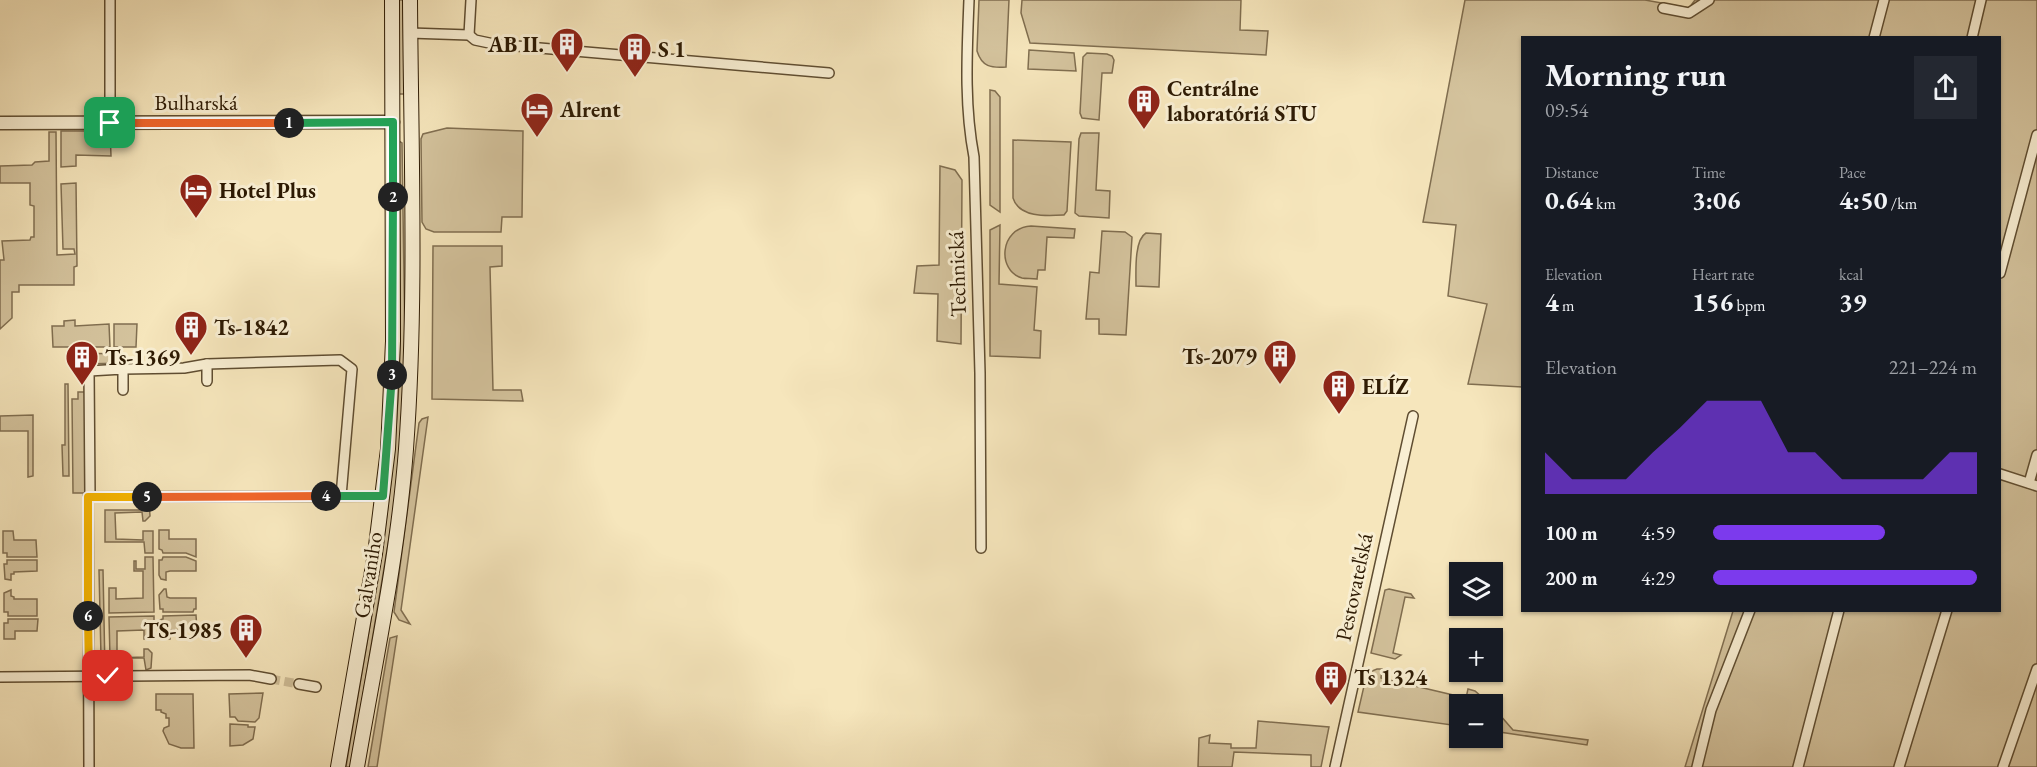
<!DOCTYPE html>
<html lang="en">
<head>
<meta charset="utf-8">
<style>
	:root { --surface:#171b24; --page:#242831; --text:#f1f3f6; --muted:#9ea1a6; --accent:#7c3aed }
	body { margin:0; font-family:"EB Garamond",serif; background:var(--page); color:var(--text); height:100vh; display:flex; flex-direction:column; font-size:22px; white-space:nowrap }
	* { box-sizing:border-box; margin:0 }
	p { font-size:20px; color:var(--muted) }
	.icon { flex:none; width:33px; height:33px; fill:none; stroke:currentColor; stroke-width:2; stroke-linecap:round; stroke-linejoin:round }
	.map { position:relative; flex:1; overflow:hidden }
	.sheet { position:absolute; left:1521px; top:36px; width:480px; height:576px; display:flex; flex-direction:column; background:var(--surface); border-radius:0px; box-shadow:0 2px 4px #0004 }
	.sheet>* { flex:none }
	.tools { position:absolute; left:1449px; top:562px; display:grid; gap:12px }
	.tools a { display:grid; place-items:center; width:54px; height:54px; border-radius:0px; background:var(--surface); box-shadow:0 2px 4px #0004; font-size:30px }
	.pin { position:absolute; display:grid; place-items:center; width:51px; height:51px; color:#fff; margin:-26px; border-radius:12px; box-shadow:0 3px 9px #0006 }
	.km { position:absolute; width:30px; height:30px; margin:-15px; border-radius:50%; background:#222; color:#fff; font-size:16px; line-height:30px; text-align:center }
	.round { display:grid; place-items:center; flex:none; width:63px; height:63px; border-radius:0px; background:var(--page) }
	.headline { display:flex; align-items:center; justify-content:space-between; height:102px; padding:0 24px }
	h1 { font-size:33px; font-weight:700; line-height:45px }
	.figures { display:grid; grid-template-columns:repeat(3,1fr); gap:9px; height:102px; padding:6px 24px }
	.figures div { display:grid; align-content:center }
	.figures b { font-size:26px; font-weight:700 }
	.figures small { font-size:16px; font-weight:400 }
	.figures p { font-size:16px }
	.chart { height:168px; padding:12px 24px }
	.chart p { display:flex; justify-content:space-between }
	.chart svg { width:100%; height:108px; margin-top:6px; fill:var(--accent); opacity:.7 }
	ul { padding:0 24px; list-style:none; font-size:20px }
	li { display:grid; grid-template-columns:96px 72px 1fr; align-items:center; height:45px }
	li i { height:15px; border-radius:8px; background:var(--accent) }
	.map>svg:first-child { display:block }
	.green { fill:#d4c39d; stroke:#806e50; stroke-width:1.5 }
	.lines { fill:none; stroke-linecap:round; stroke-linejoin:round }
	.minor-tunnel { stroke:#cebd97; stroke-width:9; stroke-dasharray:9 4.5; stroke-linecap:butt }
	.minor-casing { stroke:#5f4d31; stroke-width:12 }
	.tertiary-casing { stroke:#5f4d31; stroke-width:15 }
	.secondary-casing { stroke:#2d1a03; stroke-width:16 }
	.minor { stroke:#f9efd3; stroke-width:9 }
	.tertiary { stroke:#f9efd3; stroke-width:12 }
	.secondary { stroke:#f9efd3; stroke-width:14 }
	.split-1-casing { stroke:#fff; stroke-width:12 }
	.split-2-casing { stroke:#fff; stroke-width:12 }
	.split-3-casing { stroke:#fff; stroke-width:12 }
	.split-4-casing { stroke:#fff; stroke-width:12 }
	.split-5-casing { stroke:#fff; stroke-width:12 }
	.split-6-casing { stroke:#fff; stroke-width:12 }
	.split-7-casing { stroke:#fff; stroke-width:12 }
	.split-1 { stroke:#f0652b; stroke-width:8 }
	.split-2 { stroke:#22a559; stroke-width:8 }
	.split-3 { stroke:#22a559; stroke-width:8 }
	.split-4 { stroke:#22a559; stroke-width:8 }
	.split-5 { stroke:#f0652b; stroke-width:8 }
	.split-6 { stroke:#f5b400; stroke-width:8 }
	.split-7 { stroke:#f5b400; stroke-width:8 }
	.labels { text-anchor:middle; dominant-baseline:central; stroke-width:6; stroke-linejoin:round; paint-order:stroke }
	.poi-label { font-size:22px; font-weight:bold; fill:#2d1a03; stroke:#f9efd3; text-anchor:start }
	.street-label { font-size:22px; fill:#2d1a03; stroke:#f9efd3 }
</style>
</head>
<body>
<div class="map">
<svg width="2037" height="767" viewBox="0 0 2037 767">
	<rect width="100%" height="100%" fill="#f6e6bc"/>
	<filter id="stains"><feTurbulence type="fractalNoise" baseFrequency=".00333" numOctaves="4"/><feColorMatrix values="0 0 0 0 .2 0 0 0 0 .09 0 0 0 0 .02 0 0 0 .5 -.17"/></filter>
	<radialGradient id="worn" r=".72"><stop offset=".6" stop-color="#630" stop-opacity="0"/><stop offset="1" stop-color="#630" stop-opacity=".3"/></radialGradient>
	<g class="green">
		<polygon points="399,0 404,0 405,94 399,94"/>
		<path d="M979,0H1009L1006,67C991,68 982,67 977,51Z"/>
		<polygon points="1022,0 1241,0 1240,30 1268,31 1266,55 1030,43 1021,13"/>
		<polygon points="1465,0 1645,0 1689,8 1695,0 2037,0 2037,767 1685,767 1733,611 2000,610 2000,38 1522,38 1522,387 1468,384 1487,304 1448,296 1456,225 1423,222"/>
		<polygon points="1029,50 1074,53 1076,71 1028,69"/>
		<polygon points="1087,53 1107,54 1112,56 1114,60 1112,73 1102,73 1099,120 1082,118 1080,113 1083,57"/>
		<polygon points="990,90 995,91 1000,97 1000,212 990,205"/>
		<polygon points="447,128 523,131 522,217 502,217 501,232 434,232 426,229 422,222 421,139 423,134"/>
		<polygon points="61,131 110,131 111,156 76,155 76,166 61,167"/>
		<polygon points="49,132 56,132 57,255 75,254 74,249 63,249 61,184 76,183 77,266 74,267 74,285 19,285 19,292 12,292 12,318 0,329 0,260 4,260 2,241 30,240 31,237 34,237 34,206 30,205 30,183 0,183 0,166 32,165 35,162 49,161"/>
		<polygon points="1081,133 1099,133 1096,190 1110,191 1109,218 1079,216 1075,213 1079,139"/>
		<path d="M1013,140L1071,142L1067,211L1064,215C1047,216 1019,218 1013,198Z"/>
		<path d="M399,141L402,143L405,343L401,438L394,508L351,767H346C365,650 389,533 397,415C404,324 397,232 399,141Z"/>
		<polygon points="940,166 955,170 962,180 961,344 937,341 938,294 914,293 917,266 939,265"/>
		<polygon points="1000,225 999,284 1037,287 1034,330 1041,331 1040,358 990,356 990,230"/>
		<path d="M1031,226L1075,229L1074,238L1047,237L1045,270H1038L1037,279C1032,278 1026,279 1022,278C997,271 999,228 1031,226Z"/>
		<polygon points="1102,231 1125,232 1132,237 1126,335 1099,334 1099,319 1086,319 1090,272 1099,273"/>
		<path d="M1146,233L1161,234L1159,287L1136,286C1136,272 1134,240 1146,233Z"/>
		<polygon points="433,246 502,246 502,266 490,267 493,390 521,390 523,401 432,399"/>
		<polygon points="75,320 75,326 109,324 110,347 53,347 52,326 64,326 64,321"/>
		<polygon points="114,324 137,324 136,347 114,347"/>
		<polygon points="78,353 119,354 126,363 81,364"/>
		<polygon points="65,384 68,384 69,476 63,476 62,445 65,445"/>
		<polygon points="78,392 86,392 86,493 73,493 72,399 78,399"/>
		<polygon points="33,415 33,476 28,477 28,431 0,431 0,416"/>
		<polygon points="428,417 401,610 410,624 399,620 394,612 419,423 422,419"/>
		<polygon points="145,499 149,501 150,516 145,521 143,521 142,512 115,513 116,539 143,540 143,531 153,531 153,553 145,553 144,542 105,542 105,510 142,510 143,507 145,507"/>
		<polygon points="159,530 169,530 169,539 196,539 196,557 186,553 163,553 162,550 159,549"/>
		<polygon points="3,531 13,531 14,540 36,540 37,557 7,557 7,553 3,553"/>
		<polygon points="145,557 153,557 154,612 109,613 109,588 116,588 116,599 143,598 143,571 134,571 134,561 136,561 136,569 145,569"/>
		<polygon points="163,557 186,557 196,561 196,571 170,571 166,572 166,580 161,579 159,575 159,560 162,560"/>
		<polygon points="7,560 37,560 37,571 14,572 14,574 11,574 11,580 5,579 4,564 7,564"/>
		<polygon points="99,570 103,570 105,670 95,667 93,657 101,657"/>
		<polygon points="164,589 166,589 167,597 170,598 196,598 196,609 194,609 193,612 163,612 163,609 160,609 159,595"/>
		<polygon points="1389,589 1411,594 1414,598 1405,597 1393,653 1401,655 1395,659 1371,653 1385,590"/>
		<polygon points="11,590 11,596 14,597 14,599 37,599 37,616 8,616 8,612 4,612 4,593"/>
		<polygon points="196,615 197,630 170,630 170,639 160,639 159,620 163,619 163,616"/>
		<polygon points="154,616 154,639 144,639 144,630 117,631 117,658 144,657 144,649 148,649 152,653 151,668 146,670 144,658 110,658 109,617"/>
		<polygon points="8,619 38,619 37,631 15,631 15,639 4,639 4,623 8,623"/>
		<polygon points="397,636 377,767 368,767 390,638"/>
		<polygon points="1377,669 1382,669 1381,678 1466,698 1468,689 1475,691 1491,705 1460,705 1459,726 1358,712 1367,673"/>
		<polygon points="263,693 259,718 255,722 238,721 235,717 230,717 229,694"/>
		<polygon points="156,694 193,694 194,748 181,748 169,744 163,731 164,728 169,726 169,718 166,718 166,714 161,712 161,710 156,710"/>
		<polygon points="1493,707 1513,730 1588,740 1587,745 1493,731"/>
		<polygon points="1258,721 1329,727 1321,767 1311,767 1311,755 1234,752 1232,767 1198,767 1199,738 1210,735 1209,743 1231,744 1231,748 1256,748"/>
		<polygon points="230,724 248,725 248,727 255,727 253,739 243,745 230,746"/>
	</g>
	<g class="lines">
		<polyline class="minor-tunnel" points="271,679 299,684"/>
		<defs>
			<g id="minor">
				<polyline points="110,0 110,123"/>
				<path d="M969,0C967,53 964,105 974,157L980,373L981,548"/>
				<polyline points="1663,8 1689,13 1709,0"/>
				<polyline points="410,33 469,35 475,40 494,44 829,73"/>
				<polyline points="469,35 471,0"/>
				<polyline points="1874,38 1884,0"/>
				<polyline points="1972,38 1981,0"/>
				<polyline points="2000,273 2037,135"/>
				<polyline points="207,364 207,381"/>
				<polyline points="123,369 184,368 207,364 340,360 352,369 341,496"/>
				<polyline points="2000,474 2037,486"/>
				<polyline points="2029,483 2037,455"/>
				<polyline points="90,497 89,371 123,369 123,390"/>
				<polyline points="0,677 249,675 271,679"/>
				<polyline points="299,684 316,687"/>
				<polyline points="89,767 88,497 383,496"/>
				<polyline points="1335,767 1413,416"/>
				<polyline points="1697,767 1711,710 1750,610"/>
				<polyline points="1798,767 1839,610"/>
				<polyline points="1899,767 1947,610"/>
				<polyline points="2003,767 2037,669"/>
			</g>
			<polyline id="tertiary" points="0,123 393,122"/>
			<g id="secondary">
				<polyline points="338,767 375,554 388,449 393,341 392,0"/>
				<path d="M357,767C375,662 398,556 406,449C417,300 411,149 410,0"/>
			</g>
		</defs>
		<use href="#minor" class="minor-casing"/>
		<use href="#tertiary" class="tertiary-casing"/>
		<use href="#secondary" class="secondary-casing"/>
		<use href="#minor" class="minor"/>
		<use href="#tertiary" class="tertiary"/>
		<use href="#secondary" class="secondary"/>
	</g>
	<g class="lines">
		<defs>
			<polyline id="split-1" points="110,123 289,123"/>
			<polyline id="split-2" points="289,123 393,122 393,197"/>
			<polyline id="split-3" points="392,375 393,197"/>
			<polyline id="split-4" points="326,496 383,496 392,375"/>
			<polyline id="split-5" points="147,497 326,496"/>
			<polyline id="split-6" points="88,616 88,497 147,497"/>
			<polyline id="split-7" points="88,616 89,676 108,676"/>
		</defs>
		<use href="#split-1" class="split-1-casing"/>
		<use href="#split-2" class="split-2-casing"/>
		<use href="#split-3" class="split-3-casing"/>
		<use href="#split-4" class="split-4-casing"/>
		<use href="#split-5" class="split-5-casing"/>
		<use href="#split-6" class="split-6-casing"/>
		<use href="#split-7" class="split-7-casing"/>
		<use href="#split-1" class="split-1"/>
		<use href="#split-2" class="split-2"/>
		<use href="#split-3" class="split-3"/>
		<use href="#split-4" class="split-4"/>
		<use href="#split-5" class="split-5"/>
		<use href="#split-6" class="split-6"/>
		<use href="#split-7" class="split-7"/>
	</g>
	<defs>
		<symbol id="building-pin" viewBox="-11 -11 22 30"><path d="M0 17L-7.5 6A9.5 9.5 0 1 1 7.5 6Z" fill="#8f2418" stroke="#f9efd3"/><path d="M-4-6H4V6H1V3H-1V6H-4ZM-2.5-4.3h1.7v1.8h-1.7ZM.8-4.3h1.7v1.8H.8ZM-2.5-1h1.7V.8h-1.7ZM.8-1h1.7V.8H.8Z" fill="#fff"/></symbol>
		<symbol id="hotel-pin" viewBox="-11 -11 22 30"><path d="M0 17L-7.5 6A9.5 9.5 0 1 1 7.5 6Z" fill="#8f2418" stroke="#f9efd3"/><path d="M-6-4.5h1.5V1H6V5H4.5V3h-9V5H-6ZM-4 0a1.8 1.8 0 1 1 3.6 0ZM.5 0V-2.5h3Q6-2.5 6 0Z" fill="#fff"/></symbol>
	</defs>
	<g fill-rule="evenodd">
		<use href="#building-pin" x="548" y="25" width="38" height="52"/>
		<use href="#building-pin" x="616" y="30" width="38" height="52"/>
		<use href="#building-pin" x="1125" y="82" width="38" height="52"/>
		<use href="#hotel-pin" x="518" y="90" width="38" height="52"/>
		<use href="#hotel-pin" x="177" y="171" width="38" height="52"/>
		<use href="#building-pin" x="172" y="308" width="38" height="52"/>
		<use href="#building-pin" x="1261" y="337" width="38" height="52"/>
		<use href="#building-pin" x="63" y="338" width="38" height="52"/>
		<use href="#building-pin" x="1320" y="367" width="38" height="52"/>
		<use href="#building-pin" x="227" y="611" width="38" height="52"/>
		<use href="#building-pin" x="1312" y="658" width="38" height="52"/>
	</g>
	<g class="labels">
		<g class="poi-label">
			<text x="544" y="44" text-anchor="end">AB II.</text>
			<text x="658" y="49">S 1</text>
			<text x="1167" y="88">Centrálne<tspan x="1167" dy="25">laboratóriá STU</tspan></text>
			<text x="560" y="109">Alrent</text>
			<text x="219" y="190">Hotel Plus</text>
			<text x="214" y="327">Ts-1842</text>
			<text x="1257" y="356" text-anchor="end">Ts-2079</text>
			<text x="105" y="357">Ts-1369</text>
			<text x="1362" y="386">ELÍZ</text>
			<text x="223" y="630" text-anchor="end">TS-1985</text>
			<text x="1354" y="677">Ts 1324</text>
		</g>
		<g class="street-label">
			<text x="196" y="102">Bulharská</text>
			<text transform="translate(957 274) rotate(-92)">Technická</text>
			<text transform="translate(368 575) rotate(-81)">Galvaniho</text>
			<text transform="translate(1354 587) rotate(-78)">Pestovateľská</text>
		</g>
	</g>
	<rect width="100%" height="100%" filter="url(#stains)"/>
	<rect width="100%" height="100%" fill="url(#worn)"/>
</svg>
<div class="tools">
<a><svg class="icon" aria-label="layers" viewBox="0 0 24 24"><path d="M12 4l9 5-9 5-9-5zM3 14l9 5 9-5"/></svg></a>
<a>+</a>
<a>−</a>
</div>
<div class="pin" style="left:110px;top:123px;background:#1e9e55"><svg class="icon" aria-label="arrive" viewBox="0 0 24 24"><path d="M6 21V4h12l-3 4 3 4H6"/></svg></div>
<div class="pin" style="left:108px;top:676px;background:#d93025"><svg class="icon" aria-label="check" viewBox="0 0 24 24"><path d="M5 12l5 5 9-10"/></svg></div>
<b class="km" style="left:289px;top:123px">1</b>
<b class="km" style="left:393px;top:197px">2</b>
<b class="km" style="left:392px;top:375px">3</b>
<b class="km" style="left:326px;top:496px">4</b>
<b class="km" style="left:147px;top:497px">5</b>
<b class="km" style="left:88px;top:616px">6</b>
<section class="sheet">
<div class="headline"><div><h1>Morning run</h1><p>09:54</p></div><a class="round"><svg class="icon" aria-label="share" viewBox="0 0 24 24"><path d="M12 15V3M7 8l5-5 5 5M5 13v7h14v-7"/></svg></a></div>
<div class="figures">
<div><p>Distance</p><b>0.64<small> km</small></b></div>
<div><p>Time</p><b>3:06</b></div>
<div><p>Pace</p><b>4:50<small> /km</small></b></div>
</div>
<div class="figures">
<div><p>Elevation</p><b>4<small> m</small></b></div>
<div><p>Heart rate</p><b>156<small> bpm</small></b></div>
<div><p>kcal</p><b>39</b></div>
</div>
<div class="chart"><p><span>Elevation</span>221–224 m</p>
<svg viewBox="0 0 160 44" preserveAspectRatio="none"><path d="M0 44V27L10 38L20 38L30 38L40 27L50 17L60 6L70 6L80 6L90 27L100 27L110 38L120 38L130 38L140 38L150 27L160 27V44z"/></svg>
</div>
<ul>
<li><b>100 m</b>4:59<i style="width:65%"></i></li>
<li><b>200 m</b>4:29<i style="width:100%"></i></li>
</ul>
</section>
</div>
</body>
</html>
